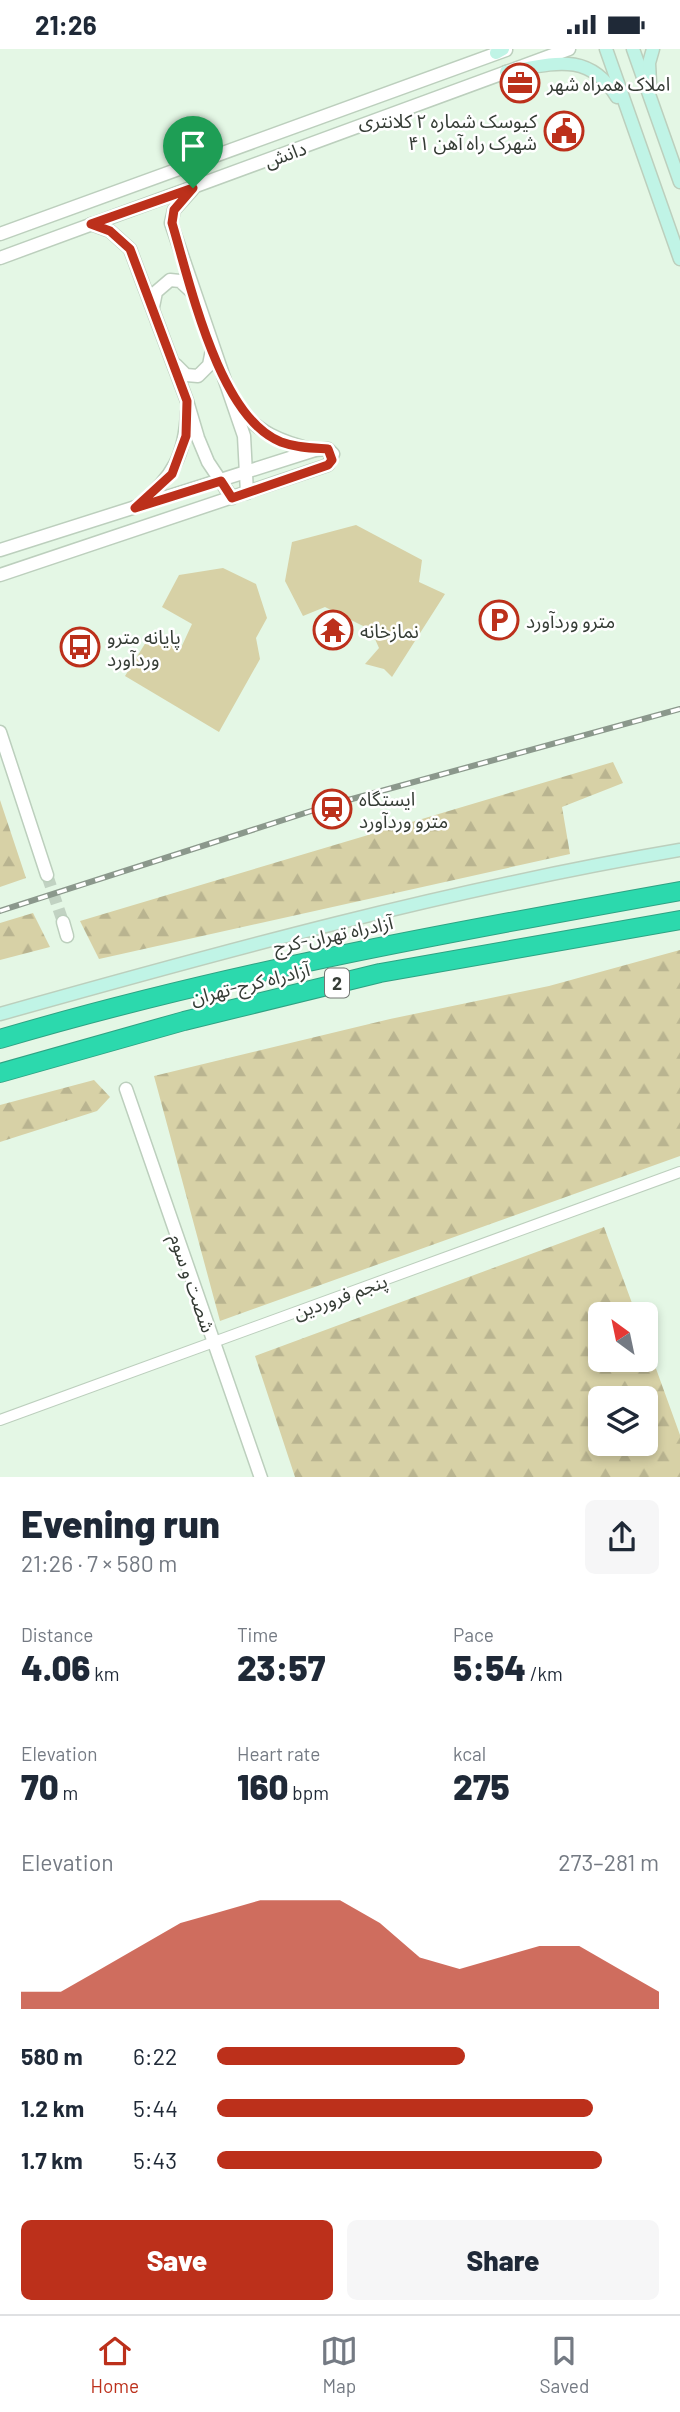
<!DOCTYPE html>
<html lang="en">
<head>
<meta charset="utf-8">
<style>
	:root { --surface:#fff; --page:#f6f6f7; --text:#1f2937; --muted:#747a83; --line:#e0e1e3; --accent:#bc301b }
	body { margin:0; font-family:Barlow,"Noto Sans Arabic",sans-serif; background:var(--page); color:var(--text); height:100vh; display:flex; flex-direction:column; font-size:26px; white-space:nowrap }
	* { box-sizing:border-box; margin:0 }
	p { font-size:23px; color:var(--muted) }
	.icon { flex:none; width:38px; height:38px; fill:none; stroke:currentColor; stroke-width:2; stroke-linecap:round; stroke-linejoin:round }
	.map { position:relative; height:1428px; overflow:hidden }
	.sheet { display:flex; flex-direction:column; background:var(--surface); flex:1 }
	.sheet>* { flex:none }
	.needle { width:46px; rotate:327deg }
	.tools { position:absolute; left:588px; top:1253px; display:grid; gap:14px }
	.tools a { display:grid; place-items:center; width:70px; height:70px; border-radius:10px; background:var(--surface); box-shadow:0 4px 10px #0003; font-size:35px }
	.pin { position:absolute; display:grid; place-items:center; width:60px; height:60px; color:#fff; margin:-72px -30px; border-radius:50% 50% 50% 0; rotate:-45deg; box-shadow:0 0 7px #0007 }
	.pin .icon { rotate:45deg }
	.round { display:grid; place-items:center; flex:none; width:74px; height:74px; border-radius:10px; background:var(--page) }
	.headline { display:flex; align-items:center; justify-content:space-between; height:119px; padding:0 21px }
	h1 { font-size:38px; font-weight:800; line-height:52px }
	.metrics { display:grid; grid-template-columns:repeat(3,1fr); gap:10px; height:119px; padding:7px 21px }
	.metrics div { display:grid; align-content:center }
	.metrics b { font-size:35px; font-weight:800 }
	.metrics small { font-size:19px; font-weight:400 }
	.metrics p { font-size:19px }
	.chart { height:196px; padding:14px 21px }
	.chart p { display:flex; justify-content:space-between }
	.chart svg { width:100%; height:126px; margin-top:7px; fill:var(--accent); opacity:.7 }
	.cta { display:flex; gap:14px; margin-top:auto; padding:14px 21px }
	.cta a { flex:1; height:80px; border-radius:10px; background:var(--accent); color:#fff; font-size:28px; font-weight:800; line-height:80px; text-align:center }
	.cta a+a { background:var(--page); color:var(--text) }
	ul { padding:0 21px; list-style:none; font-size:23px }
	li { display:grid; grid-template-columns:112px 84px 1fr; align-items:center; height:52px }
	li i { height:18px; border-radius:9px; background:var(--accent) }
	.status { display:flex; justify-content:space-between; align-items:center; height:49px; padding:0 35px; background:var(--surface); direction:ltr }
	.status svg { height:19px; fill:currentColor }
	.menu { display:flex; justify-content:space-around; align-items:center; height:98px; border-top:2px solid var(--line); background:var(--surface); font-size:19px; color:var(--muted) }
	.menu a { display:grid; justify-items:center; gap:4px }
	.menu .active { color:var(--accent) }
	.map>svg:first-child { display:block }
	.green { fill:#d7d1a6 }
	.forest { fill:url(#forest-firs); fill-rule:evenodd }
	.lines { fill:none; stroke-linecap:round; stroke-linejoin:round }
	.tertiary-tunnel { stroke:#c1d2c2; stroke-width:12; stroke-dasharray:12 6; stroke-linecap:butt }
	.minor-casing { stroke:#bccfbd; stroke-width:12 }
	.tertiary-casing { stroke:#bccfbd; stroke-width:15 }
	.secondary-casing { stroke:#bccfbd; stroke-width:15 }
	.motorway-casing { stroke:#2fa283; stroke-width:20 }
	.minor { stroke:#fff; stroke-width:10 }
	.tertiary { stroke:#fff; stroke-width:12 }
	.secondary { stroke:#c0f4e6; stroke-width:12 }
	.motorway { stroke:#2cd9ad; stroke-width:18 }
	.rail-casing { stroke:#8b988c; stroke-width:6 }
	.rail { stroke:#fff; stroke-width:3.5; stroke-dasharray:10; stroke-linecap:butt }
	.route-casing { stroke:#fff; stroke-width:14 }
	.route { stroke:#bc301b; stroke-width:9 }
	.labels { text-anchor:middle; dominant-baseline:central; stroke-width:5; stroke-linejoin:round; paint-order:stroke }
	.shield { fill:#fff; stroke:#727672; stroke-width:2 }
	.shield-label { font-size:18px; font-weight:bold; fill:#353c35 }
	.poi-label { font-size:19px; fill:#353c35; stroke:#fff; text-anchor:start }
	.street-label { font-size:19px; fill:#353c35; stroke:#fff }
</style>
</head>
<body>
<div class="status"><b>21:26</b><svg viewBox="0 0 49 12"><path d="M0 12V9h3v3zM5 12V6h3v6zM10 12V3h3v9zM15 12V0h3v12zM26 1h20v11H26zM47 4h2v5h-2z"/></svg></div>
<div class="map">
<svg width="680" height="1429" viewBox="0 0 680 1429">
	<defs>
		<pattern id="forest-firs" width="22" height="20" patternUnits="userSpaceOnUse" patternTransform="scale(1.75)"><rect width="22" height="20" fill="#d7d1a6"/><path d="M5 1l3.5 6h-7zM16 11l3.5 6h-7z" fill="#b9b490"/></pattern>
	</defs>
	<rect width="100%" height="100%" fill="#e4f7e5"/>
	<g class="green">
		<polygon points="356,476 422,511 419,533 445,545 392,628 384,620 365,615 379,599 371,581 325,558 303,567 285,532 292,493"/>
		<polygon points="223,519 256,535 267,569 256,589 260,610 219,683 125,627 151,585 180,601 192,575 162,558 179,526"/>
	</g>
	<g class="forest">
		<polygon points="613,713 623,734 562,758 570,805 99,910 80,872"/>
		<polygon points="0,751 26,829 0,838"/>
		<polygon points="33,864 50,898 0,911 0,874"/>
		<polygon points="680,901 680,1107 220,1272 154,1027 390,970 549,937"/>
		<polygon points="94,1031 110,1048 97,1062 0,1093 0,1056"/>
		<path d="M604,1178L636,1265H600V1311H646V1292L680,1386V1428H295L255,1307ZM600,1349H646V1395H600Z"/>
	</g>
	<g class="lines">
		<polyline class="tertiary-tunnel" points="47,826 63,873"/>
		<defs>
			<polyline id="minor" points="0,1371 680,1123"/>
			<g id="tertiary">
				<polyline points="192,141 174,161 171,174 244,387 247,444"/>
				<polyline points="91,175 110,182 130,200 187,352 198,389 208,413 232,449"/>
				<polyline points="0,185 506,1"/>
				<polyline points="0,209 569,0"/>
				<polyline points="153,258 156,243 170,231 180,232 193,244"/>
				<polyline points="176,316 186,326 198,327 209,316 212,301"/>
				<path d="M237,355C254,383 284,394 315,401"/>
				<path d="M140,455C173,428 185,406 187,363"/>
				<polyline points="0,501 315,401 328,400 333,405 328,416 0,526"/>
				<polyline points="0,683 47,826"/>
				<polyline points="63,873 67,887"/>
				<polyline points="126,1040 261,1429"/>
			</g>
			<g id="secondary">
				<polyline points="606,0 680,210"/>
				<polyline points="633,0 680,133"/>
				<polyline points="496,4 503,0"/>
				<path d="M506,23C552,15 588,1 617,48"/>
				<polyline points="650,34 649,14 653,0"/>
				<path d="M0,965C224,902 450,840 680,801"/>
			</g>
			<g id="motorway">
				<path d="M0,990C223,924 451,883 680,842"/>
				<polyline points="0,1024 184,972 380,924 680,871"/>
			</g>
		</defs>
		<use href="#minor" class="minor-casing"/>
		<use href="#tertiary" class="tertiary-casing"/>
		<use href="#secondary" class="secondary-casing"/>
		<use href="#motorway" class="motorway-casing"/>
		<use href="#minor" class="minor"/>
		<use href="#tertiary" class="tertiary"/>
		<use href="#secondary" class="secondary"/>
		<use href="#motorway" class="motorway"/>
		<defs>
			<polyline id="rail" points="0,862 330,756 680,660"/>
		</defs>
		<use href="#rail" class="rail-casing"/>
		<use href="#rail" class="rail"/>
	</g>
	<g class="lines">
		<defs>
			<path id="route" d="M193,139L174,161L172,174C190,234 219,369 281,393C297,399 313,399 328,400L332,411L328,416L232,449L221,432L135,459L172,425L186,387L187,352L130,200L110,182L91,175Z"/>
		</defs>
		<use href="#route" class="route-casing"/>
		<use href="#route" class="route"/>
	</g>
	<defs>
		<symbol id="office-ring" viewBox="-11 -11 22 22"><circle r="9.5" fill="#fff" stroke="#bc301b" stroke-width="1.5"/><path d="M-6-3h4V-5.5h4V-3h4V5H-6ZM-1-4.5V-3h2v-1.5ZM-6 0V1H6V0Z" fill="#bc301b"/></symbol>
		<symbol id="civic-ring" viewBox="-11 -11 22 22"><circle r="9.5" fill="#fff" stroke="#bc301b" stroke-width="1.5"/><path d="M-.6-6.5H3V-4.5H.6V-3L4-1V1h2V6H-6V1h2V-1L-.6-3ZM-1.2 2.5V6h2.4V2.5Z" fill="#bc301b"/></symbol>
		<symbol id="parking-ring" viewBox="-11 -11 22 22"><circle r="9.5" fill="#fff" stroke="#bc301b" stroke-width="1.5"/><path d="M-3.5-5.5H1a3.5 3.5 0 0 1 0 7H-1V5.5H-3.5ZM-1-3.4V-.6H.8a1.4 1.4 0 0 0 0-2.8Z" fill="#bc301b"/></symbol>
		<symbol id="temple-ring" viewBox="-11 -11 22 22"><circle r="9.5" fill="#fff" stroke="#bc301b" stroke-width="1.5"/><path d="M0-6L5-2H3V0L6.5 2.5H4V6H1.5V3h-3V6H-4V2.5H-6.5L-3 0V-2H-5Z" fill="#bc301b"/></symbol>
		<symbol id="bus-ring" viewBox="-11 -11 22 22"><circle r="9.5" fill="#fff" stroke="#bc301b" stroke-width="1.5"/><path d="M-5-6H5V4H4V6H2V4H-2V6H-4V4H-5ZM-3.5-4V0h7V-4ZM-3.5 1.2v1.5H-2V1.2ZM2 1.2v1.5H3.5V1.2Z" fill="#bc301b"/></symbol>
		<symbol id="station-ring" viewBox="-11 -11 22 22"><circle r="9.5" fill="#fff" stroke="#bc301b" stroke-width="1.5"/><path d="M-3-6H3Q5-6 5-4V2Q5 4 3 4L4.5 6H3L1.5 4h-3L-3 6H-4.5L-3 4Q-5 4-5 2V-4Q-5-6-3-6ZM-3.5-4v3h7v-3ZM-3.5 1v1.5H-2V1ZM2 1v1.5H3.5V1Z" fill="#bc301b"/></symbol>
	</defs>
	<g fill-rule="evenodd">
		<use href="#office-ring" x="498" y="12" width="44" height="44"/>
		<use href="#civic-ring" x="542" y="60" width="44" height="44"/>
		<use href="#parking-ring" x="477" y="549" width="44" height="44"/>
		<use href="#temple-ring" x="311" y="559" width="44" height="44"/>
		<use href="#bus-ring" x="58" y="576" width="44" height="44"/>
		<use href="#station-ring" x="310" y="738" width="44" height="44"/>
	</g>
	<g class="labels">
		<rect class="shield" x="325" y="919.5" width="24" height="29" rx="5"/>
		<g class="shield-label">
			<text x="337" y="934">2</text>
		</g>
		<g class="poi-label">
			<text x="547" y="34">املاک همراه شهر</text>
			<text x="537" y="71" text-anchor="end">کیوسک شماره ۲ کلانتری<tspan x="537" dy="22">۴۱ شهرک راه آهن</tspan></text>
			<text x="526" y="571">مترو وردآورد</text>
			<text x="360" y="581">نمازخانه</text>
			<text x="107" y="587">پایانه مترو<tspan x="107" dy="22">وردآورد</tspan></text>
			<text x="359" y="749">ایستگاه<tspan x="359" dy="22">مترو وردآورد</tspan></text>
		</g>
		<g class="street-label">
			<text transform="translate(285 105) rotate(-20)">دانش</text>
			<text transform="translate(333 885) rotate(-12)">آزادراه تهران-کرج</text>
			<text transform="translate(250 934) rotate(-14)">آزادراه کرج-تهران</text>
			<text transform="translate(193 1234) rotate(71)">شصت و سوم</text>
			<text transform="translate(340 1247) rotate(-20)">پنجم فروردین</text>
		</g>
	</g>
</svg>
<div class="tools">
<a><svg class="needle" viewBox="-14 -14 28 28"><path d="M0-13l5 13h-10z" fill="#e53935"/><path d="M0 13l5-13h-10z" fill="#747a83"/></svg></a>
<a><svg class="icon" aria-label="layers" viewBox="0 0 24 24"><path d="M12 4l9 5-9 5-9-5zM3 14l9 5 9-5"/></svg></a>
</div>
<div class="pin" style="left:193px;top:139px;background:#1e9e55"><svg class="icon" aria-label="arrive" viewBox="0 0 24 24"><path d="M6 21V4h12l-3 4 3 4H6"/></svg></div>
</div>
<section class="sheet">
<div class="headline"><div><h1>Evening run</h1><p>21:26 · 7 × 580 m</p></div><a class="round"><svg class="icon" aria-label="share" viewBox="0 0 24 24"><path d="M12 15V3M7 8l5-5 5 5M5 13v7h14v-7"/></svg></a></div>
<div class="metrics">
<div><p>Distance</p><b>4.06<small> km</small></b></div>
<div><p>Time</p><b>23:57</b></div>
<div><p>Pace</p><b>5:54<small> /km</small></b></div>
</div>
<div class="metrics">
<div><p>Elevation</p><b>70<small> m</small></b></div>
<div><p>Heart rate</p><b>160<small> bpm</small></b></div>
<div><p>kcal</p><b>275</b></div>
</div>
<div class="chart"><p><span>Elevation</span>273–281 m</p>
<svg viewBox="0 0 160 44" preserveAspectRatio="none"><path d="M0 44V38L10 38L20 30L30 22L40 14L50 10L60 6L70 6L80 6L90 14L100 26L110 30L120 26L130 22L140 22L150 30L160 38V44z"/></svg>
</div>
<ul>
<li><b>580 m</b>6:22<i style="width:56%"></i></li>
<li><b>1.2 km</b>5:44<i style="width:85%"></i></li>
<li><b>1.7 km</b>5:43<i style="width:87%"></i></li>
</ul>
<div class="cta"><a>Save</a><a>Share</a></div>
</section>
<nav class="menu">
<a class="active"><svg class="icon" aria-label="home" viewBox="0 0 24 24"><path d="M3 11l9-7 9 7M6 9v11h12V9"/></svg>Home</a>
<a><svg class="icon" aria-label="map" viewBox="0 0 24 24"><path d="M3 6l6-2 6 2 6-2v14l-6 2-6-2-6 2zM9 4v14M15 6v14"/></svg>Map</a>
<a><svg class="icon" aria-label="saved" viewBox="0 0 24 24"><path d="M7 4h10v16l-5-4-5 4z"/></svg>Saved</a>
</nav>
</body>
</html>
